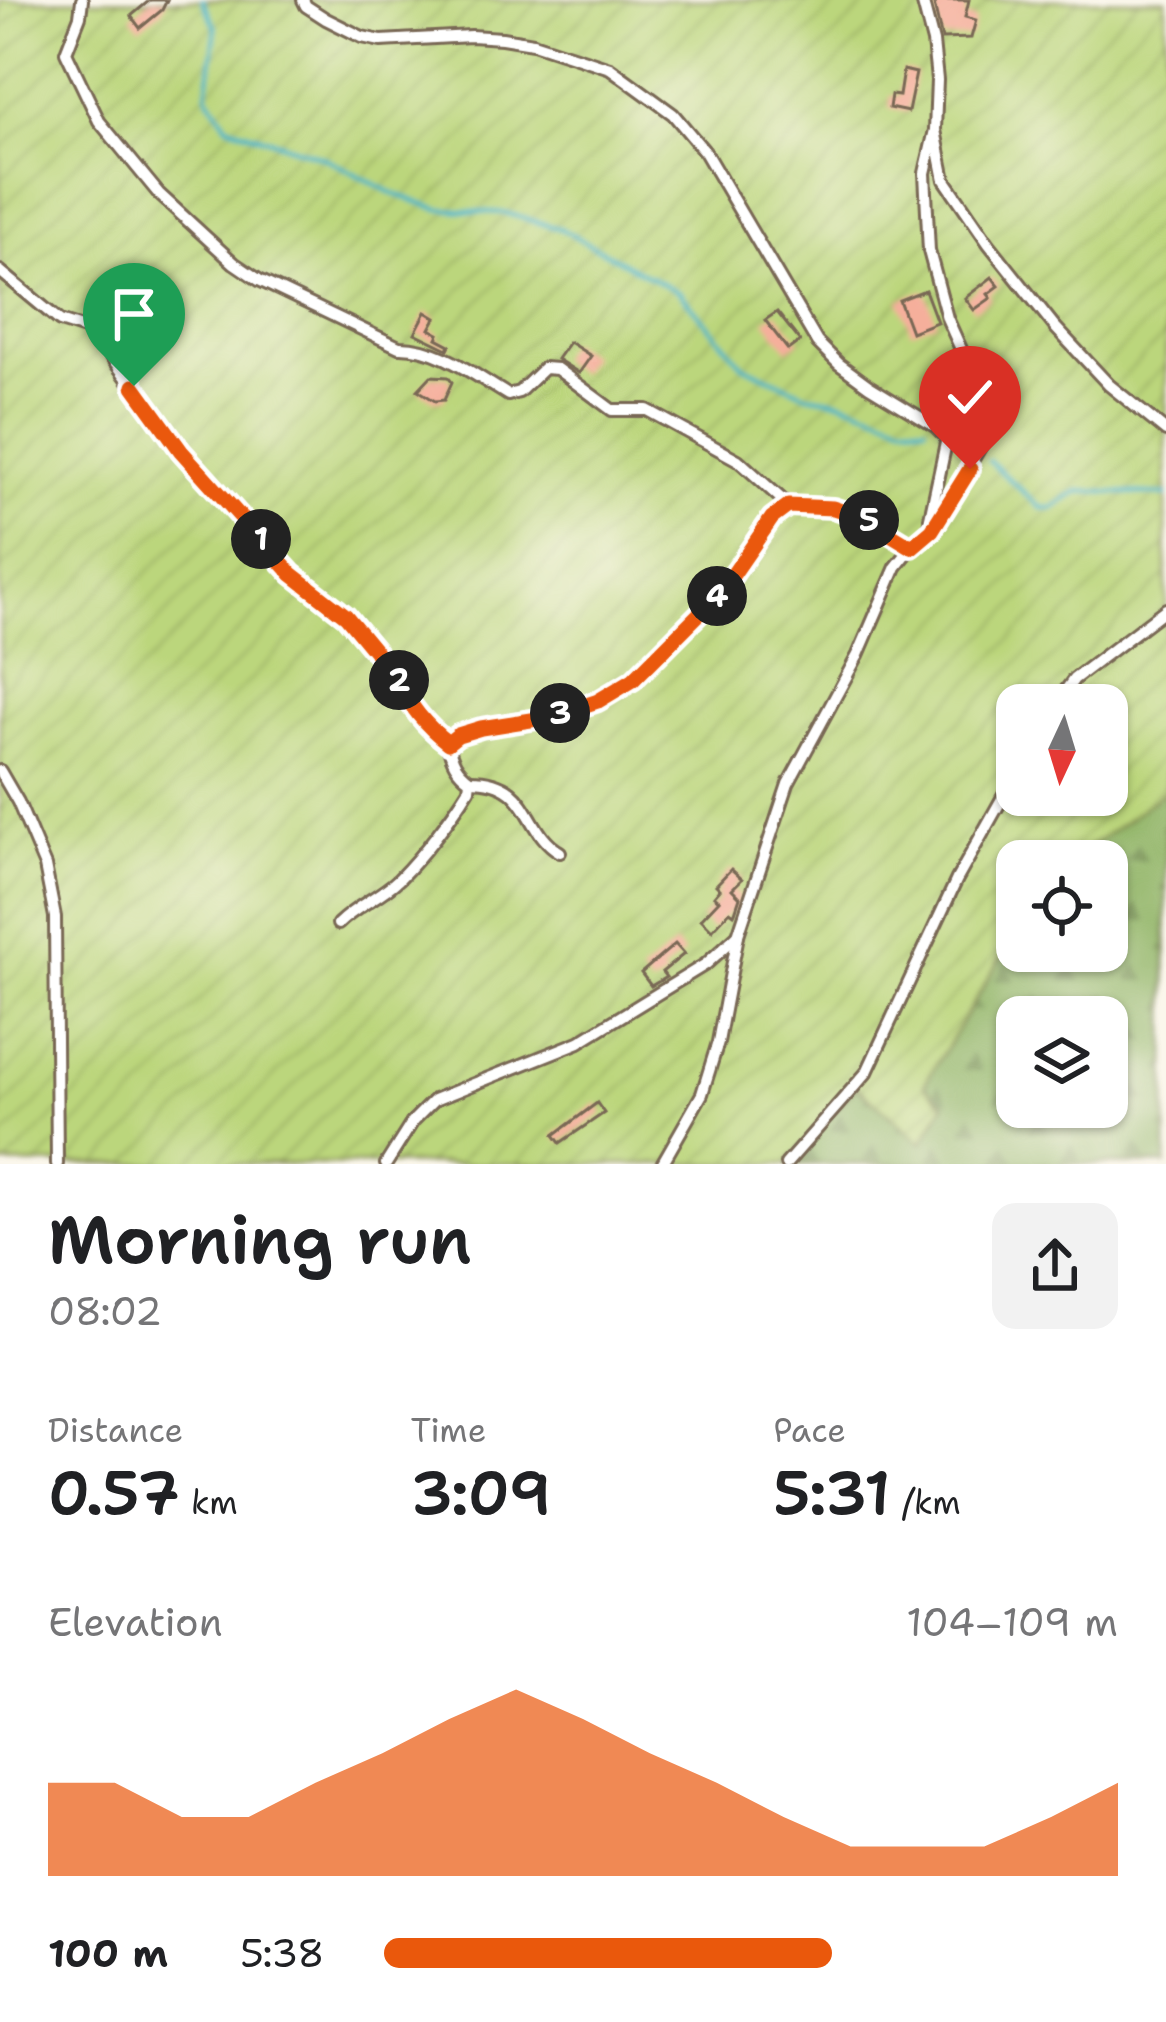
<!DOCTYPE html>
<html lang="en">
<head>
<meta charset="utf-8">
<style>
	:root { --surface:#fff; --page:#f2f2f2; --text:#202124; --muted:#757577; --accent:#ea580c }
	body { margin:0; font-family:"Shantell Sans",sans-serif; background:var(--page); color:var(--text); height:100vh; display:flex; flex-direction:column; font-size:45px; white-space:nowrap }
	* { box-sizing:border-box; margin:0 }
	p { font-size:39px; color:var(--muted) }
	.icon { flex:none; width:66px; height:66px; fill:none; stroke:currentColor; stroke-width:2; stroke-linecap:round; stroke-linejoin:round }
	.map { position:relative; height:1164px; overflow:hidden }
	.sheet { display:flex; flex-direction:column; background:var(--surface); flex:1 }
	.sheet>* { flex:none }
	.needle { width:78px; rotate:184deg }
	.controls { position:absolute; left:996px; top:684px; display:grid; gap:24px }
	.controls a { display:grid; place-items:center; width:132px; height:132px; border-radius:24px; background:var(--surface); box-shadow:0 3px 9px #0004; font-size:60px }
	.pin { position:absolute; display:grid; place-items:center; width:102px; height:102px; color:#fff; margin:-123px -51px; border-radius:50% 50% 50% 0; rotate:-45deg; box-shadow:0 0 12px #0007 }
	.pin .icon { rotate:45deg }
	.km { position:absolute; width:60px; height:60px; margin:-30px; border-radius:50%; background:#222; color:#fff; font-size:33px; line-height:60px; text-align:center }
	.round { display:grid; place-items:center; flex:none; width:126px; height:126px; border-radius:24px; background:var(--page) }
	.overview { display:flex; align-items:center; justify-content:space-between; height:204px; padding:0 48px }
	h1 { font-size:66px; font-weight:600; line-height:90px }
	.metrics { display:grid; grid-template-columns:repeat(3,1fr); gap:18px; height:204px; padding:12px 48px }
	.metrics div { display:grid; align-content:center }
	.metrics b { font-size:60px; font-weight:600 }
	.metrics small { font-size:33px; font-weight:400 }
	.metrics p { font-size:33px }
	.chart { height:336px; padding:24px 48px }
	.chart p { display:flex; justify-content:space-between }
	.chart svg { width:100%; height:216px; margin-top:12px; fill:var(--accent); opacity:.7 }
	ul { padding:0 48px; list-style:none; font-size:39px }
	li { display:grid; grid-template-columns:192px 144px 1fr; align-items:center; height:90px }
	li i { height:30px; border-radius:15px; background:var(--accent) }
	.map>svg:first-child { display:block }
	.forest { fill:url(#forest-firs); stroke:#687045; stroke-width:3; fill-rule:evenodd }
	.garden { fill:url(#garden-furrows); stroke:#7b804d; stroke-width:3; fill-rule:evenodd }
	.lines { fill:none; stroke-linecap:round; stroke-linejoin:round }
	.stream { stroke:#4bb6c8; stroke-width:4.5 }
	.building { fill:#f5af9b }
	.street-casing { stroke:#796855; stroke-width:16 }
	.street { stroke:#fff; stroke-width:10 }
	.route-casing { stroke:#fff; stroke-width:24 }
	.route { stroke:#ea580c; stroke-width:15 }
</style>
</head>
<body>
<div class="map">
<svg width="1166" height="1164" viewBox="0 0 1166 1164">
	<defs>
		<pattern id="forest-firs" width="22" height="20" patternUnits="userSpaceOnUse" patternTransform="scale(3)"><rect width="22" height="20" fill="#94b76c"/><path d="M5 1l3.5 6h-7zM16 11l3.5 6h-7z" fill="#7a9558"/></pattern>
		<pattern id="garden-furrows" width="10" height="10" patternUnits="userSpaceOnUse" patternTransform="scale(3)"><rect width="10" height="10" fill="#bbd67c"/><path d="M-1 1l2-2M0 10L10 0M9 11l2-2" fill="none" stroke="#a2b86b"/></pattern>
	</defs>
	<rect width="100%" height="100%" fill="#fbf7ec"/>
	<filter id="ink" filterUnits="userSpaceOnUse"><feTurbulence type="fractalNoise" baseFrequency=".00833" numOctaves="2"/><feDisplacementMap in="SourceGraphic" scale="24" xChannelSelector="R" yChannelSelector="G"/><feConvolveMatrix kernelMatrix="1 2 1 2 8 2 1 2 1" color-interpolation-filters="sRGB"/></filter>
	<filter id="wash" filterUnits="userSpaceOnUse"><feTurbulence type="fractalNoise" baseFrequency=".004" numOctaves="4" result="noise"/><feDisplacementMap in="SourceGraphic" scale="48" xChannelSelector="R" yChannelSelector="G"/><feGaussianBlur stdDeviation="2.7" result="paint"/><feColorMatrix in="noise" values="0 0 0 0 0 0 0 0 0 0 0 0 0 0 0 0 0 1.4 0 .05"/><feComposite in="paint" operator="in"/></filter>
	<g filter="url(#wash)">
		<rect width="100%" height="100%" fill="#eddcba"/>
		<path class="forest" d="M1166,790V1164H786L856,1086L922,1142L923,1085L1017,931V951H1107V861H1071ZM1017,1017H1107V1107H1017Z"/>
		<path class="garden" d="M0,0H1166V791L1071,861H1017V931L924,1085L945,1104L922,1143L856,1086L786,1164H0ZM1017,705H1107V795H1017Z"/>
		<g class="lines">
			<g class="stream">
				<polyline points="202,0 216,28 207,94 227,125 325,158 394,194 439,209 505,213 561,229 680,293 743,365 808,395 842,401 903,423 926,426"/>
				<polyline points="943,428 974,447"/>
				<polyline points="989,461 1041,508 1053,508 1079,491 1166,495"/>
			</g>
		</g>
		<g id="blocks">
			<g class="building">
				<polygon points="150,0 167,0 162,10 140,28 131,16"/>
				<polygon points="933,0 969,0 965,17 976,20 971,38 942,39"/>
				<polygon points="903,70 916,73 908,112 889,108 891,95 899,96"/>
				<polygon points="992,277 999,286 988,294 991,298 974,310 965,298"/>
				<polygon points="925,290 937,322 911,332 899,300"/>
				<polygon points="426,312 436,318 430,329 439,334 437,338 450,345 448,349 415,333"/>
				<polygon points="777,312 800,341 788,350 765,320"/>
				<polygon points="569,342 591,356 579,373 557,359"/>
				<polygon points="431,376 448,377 452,382 444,400 435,401 418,390"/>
				<polygon points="731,869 742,879 732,889 740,897 735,912 734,914 730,911 712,930 701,919 719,900 714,896 720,889 716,885"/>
				<polygon points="675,944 684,954 662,972 666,977 651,986 641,973"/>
				<polygon points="597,1103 604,1113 560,1143 554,1135"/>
			</g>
		</g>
	</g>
	<g filter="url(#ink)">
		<use href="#blocks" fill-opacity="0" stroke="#796855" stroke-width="3"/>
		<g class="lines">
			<defs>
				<g id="street">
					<path d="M82,0L80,16L66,52L99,121L159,194L234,263L259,280L399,347C438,346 476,376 508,395L519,392L544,368L557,369L612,410H647L738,460L788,505L833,508L866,519L912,547"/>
					<polyline points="303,0 306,6 326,19 362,37 381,41 471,36 502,38 533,43 610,68 673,114 705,152 817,342 839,364 869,386 936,427 947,438 930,518 931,529"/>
					<polyline points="922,0 933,42 937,80 935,130 945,180 989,244 1055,327 1109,385 1166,431"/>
					<path d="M0,271L60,321L85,329L106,350L181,451L292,574L346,616L398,679C407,705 428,727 448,743"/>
					<polyline points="1055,705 1074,679 1166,609"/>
					<polyline points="0,771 18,802 45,866 55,917 57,1164"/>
					<path d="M470,780C533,780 523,831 560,852"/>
					<path d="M338,924C356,906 380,897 399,879C422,856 452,817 469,789L470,780C457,771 451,760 448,743L458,735L480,728L550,717L598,701L633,680L721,592L772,519L788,505"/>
					<polyline points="386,1164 413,1121 434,1100 579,1042 706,964 738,935"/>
					<polyline points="662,1164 702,1094 718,1042 738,935 788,784 858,655 896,567 912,547 931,530 982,444 986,414 974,378 947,318 929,251 925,173 935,130"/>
					<polyline points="786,1164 867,1072 957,879 1017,772"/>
				</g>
			</defs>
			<use href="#street" class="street-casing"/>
			<use href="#street" class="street"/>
		</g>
	</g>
	<g class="lines" filter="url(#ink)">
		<defs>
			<path id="route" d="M134,386L181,451L292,574L346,616L398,679C407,704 427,727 448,743L458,735L481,728L550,717L598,701L633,680L721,592L772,518L788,506L833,508L866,519L912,547L932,530L970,469"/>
		</defs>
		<use href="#route" class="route-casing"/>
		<use href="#route" class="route"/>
	</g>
</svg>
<div class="controls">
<a><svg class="needle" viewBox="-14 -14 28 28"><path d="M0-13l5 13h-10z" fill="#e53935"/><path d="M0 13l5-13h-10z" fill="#757577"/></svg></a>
<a><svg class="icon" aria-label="locate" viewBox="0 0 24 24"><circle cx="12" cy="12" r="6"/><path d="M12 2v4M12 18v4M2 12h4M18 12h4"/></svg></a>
<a><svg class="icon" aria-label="layers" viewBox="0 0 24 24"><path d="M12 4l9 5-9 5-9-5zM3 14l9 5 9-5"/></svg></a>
</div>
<div class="pin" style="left:134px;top:386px;background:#1e9e55"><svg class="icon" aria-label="arrive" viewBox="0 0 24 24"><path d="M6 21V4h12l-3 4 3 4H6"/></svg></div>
<div class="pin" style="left:970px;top:469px;background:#d93025"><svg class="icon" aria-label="check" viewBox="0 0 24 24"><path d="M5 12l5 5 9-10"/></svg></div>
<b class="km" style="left:261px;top:539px">1</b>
<b class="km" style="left:399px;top:680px">2</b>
<b class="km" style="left:560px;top:713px">3</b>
<b class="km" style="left:717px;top:596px">4</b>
<b class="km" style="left:869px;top:520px">5</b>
</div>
<section class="sheet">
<div class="overview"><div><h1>Morning run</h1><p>08:02</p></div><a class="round"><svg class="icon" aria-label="share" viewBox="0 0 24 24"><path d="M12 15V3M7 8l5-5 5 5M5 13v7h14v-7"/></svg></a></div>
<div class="metrics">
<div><p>Distance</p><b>0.57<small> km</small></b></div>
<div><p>Time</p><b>3:09</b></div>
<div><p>Pace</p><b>5:31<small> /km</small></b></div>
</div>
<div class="chart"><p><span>Elevation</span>104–109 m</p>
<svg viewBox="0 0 160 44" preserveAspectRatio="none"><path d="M0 44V25L10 25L20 32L30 32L40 25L50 19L60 12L70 6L80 12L90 19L100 25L110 32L120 38L130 38L140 38L150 32L160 25V44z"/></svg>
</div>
<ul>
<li><b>100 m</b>5:38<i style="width:61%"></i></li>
</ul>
</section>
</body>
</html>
